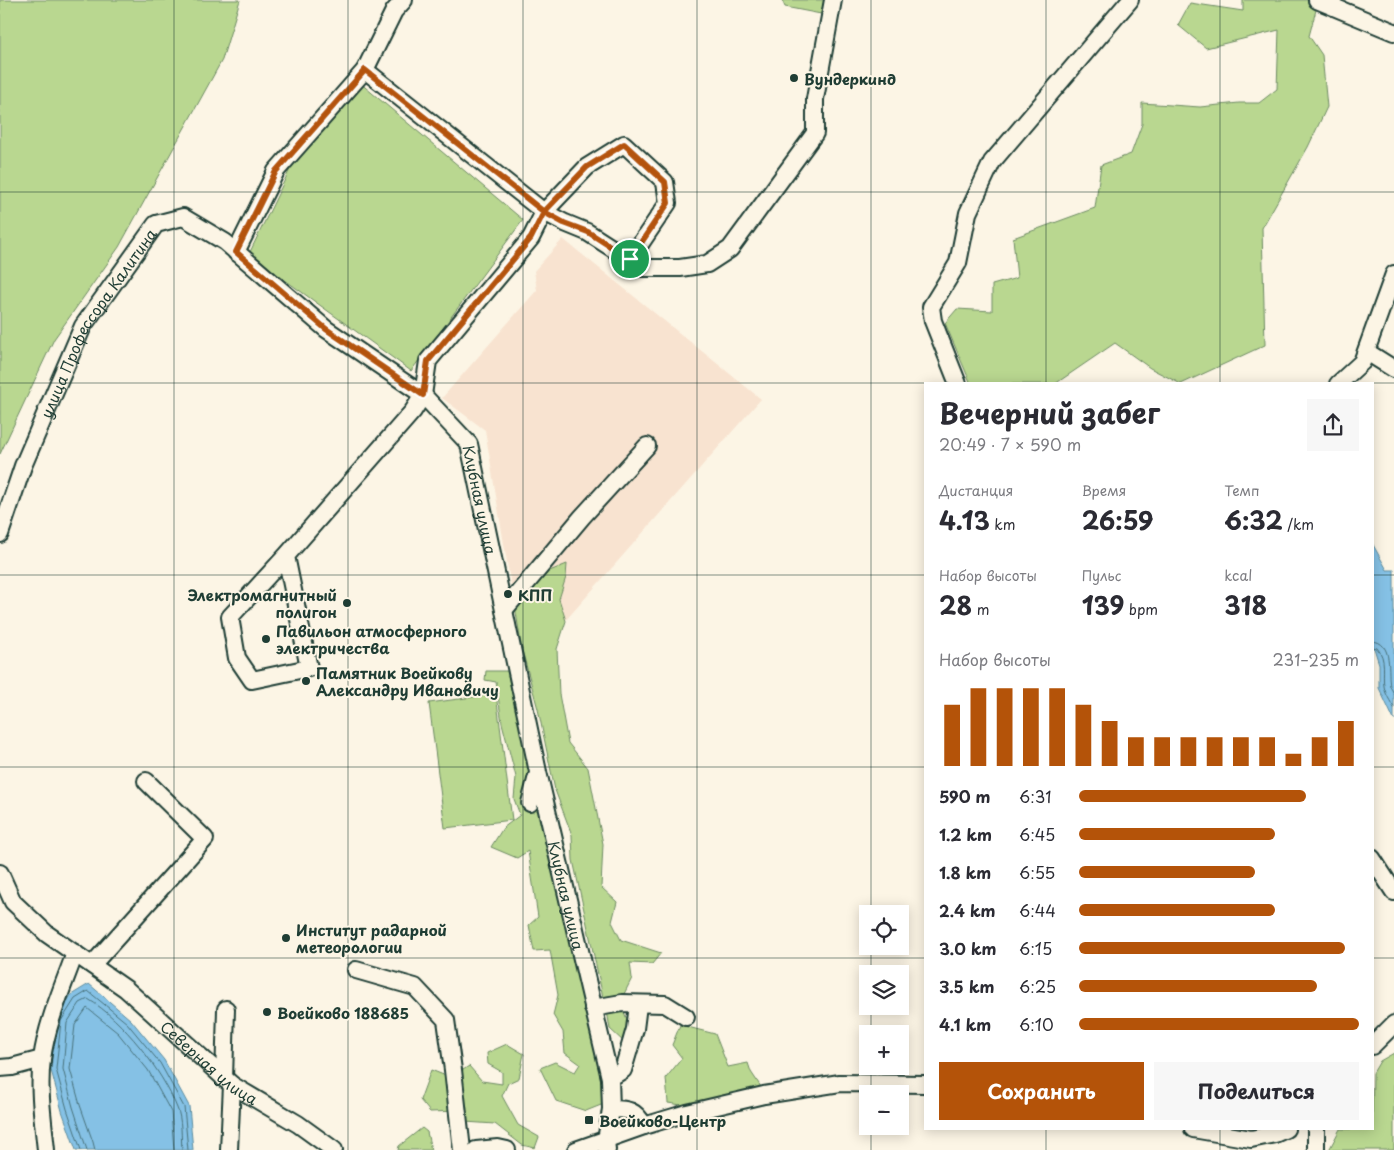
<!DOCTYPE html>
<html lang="ru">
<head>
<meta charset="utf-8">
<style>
	:root { --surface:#fff; --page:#f7f7f7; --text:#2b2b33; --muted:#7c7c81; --accent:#b45309 }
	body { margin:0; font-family:"Playpen Sans",sans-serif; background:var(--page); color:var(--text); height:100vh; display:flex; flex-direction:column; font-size:19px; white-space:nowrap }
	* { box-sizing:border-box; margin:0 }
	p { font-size:16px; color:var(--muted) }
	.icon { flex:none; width:28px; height:28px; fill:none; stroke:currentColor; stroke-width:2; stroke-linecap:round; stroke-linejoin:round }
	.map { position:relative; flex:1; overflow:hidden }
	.sheet { position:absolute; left:924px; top:382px; width:450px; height:748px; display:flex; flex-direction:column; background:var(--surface); border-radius:0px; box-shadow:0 2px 12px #0003 }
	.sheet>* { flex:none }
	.tools { position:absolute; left:859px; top:905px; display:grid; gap:10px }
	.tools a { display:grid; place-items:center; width:50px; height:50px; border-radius:0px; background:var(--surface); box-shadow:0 2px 12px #0003; font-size:25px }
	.pin { position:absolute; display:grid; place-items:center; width:42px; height:42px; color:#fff; margin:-21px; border:2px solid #fff; border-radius:50%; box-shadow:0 1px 5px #0007 }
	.round { display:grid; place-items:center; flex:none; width:52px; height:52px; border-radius:0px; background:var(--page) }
	.headline { display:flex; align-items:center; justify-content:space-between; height:85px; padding:0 15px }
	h1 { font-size:28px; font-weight:700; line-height:38px }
	.metrics { display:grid; grid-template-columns:repeat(3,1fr); gap:8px; height:85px; padding:5px 15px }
	.metrics div { display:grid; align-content:center }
	.metrics b { font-size:25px; font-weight:700 }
	.metrics small { font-size:14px; font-weight:400 }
	.metrics p { font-size:14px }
	.chart { height:140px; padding:10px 15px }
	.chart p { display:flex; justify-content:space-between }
	.chart svg { width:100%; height:90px; margin-top:5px; stroke:var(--accent); stroke-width:6 }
	.action { display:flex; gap:10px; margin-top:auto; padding:10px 15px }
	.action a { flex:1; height:58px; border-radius:0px; background:var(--accent); color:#fff; font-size:20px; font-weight:700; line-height:58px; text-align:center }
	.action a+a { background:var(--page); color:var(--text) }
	ul { padding:0 15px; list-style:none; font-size:16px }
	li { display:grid; grid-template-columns:80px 60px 1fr; align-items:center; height:38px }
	li i { height:12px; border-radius:6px; background:var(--accent) }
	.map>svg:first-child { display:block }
	.built { fill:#f8e3d0 }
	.green { fill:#b9d790; stroke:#6c8a62 }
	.water { fill:#85c1e5; stroke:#5c8c9e }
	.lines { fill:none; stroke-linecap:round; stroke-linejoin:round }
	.shore { stroke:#48727b; stroke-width:1 }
	.minor-casing { stroke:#1f3d34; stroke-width:20 }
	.minor { stroke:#fcf5e5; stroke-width:16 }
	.route-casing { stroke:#fff; stroke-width:10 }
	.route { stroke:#b45309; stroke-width:6 }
	.grid { fill:none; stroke:#1f3d34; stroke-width:1; stroke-opacity:0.55 }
	.poi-dot { fill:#1f3d34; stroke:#fcf5e5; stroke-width:2 }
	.labels { text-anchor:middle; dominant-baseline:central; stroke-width:4; stroke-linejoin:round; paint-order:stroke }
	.poi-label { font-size:15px; font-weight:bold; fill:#1f3d34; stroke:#fcf5e5; text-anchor:start }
	.street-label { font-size:15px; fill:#1f3d34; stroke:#fcf5e5 }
</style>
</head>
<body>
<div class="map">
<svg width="1394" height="1150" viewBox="0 0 1394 1150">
	<rect width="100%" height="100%" fill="#fcf5e5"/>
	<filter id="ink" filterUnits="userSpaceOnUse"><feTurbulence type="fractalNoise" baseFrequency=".02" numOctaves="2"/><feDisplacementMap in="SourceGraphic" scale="10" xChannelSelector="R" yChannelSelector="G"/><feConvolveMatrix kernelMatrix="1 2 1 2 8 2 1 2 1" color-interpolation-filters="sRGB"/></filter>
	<g filter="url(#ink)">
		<polygon class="built" points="563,239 761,399 535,655 513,598 485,430 442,398 537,290 534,271"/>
		<g class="green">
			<polygon points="0,0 240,0 222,60 119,247 54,339 0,454"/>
			<polygon points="782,0 824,0 821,14 785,7"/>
			<polygon points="1243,0 1309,0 1316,10 1309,36 1322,55 1327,107 1308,147 1262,228 1265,345 1181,384 1150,368 1115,343 1055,384 971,384 945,323 957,309 992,311 992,285 1017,278 1013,238 1095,208 1101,165 1131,154 1142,124 1142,103 1200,107 1239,103 1259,103 1277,89 1279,30 1206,48 1178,25 1190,3 1243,11"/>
			<polygon points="359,82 523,220 411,371 249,254 292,165"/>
			<polygon points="567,564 566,577 559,599 566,621 557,649 559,694 568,743 588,768 603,844 601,887 617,902 612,922 621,940 661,953 652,964 630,963 632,978 624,994 603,997 573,860 572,835 555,790 538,709 522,650 515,606 542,574"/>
			<polygon points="486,671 507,671 514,701 522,715 541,808 603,1064 606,1103 586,1111 556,1101 540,1068 555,1062 575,1072 580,1064 565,1053 563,1032 553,1015 558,995 550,950 534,951 529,925 538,917 528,851 517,858 491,847 503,828 520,815 514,799 516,777 502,723 496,682 485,680"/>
			<polygon points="496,694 512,820 445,828 429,703"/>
			<polygon points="623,1010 630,1026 625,1043 610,1029 607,1011"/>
			<polygon points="680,1025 715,1034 728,1067 748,1063 751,1072 761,1087 752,1095 695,1107 668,1103 666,1078 682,1058 672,1045"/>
			<polygon points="507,1044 524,1054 519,1078 508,1083 502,1096 518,1125 539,1137 535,1148 522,1145 495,1124 465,1122 459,1111 430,1112 420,1100 431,1070 451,1078 469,1066 482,1081 502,1084 502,1072 488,1064 487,1053"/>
			<polygon points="1394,1053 1394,1150 1329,1150 1340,1129 1372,1129 1373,1073 1380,1061"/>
			<polygon points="422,1128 427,1132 431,1150 398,1150 399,1146"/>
		</g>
		<g class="water">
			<polygon points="1372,543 1387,570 1394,570 1394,720 1379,688 1379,664 1373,645"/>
			<polygon points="89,984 131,1020 164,1060 189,1106 193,1150 76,1150 62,1111 51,1070 56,1019 71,995"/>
		</g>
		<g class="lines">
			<g class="shore">
				<path d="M1372,641C1394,642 1387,672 1390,686C1391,689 1393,691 1394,694"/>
				<path d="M1372,647L1377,648C1387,659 1382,673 1384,686C1385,694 1391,702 1394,708"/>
				<polyline points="81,1150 67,1109 56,1069 61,1021 75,999 88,991 127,1023 160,1063 184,1107 188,1150"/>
				<path d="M87,1150L73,1107L63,1069L67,1023L80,1003L88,999C123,1020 162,1070 177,1108C182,1118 181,1138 182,1150"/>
				<polyline points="95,1150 93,1142 80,1105 70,1069 75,1025 87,1008 118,1033 148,1070 171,1112 174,1150"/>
			</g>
			<defs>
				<g id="minor">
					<polyline points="1317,0 1394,32"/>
					<polyline points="365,70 544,212 565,223 587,232 643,268 680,268 707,264 730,249 815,133 815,99 833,0"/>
					<polyline points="236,252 276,171 365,70 394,11 404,0"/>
					<polyline points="1367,352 1394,369"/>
					<polyline points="958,384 933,321 931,307 958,263 968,213 992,162 1130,0"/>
					<polyline points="1338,384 1362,362 1394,274"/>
					<path id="s1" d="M0,534L23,466L83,326L156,224L183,217L225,242L326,329L423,395L469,444L538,772L610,1078L611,1109L606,1141L607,1150"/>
					<polyline points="286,556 230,617 237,658 252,680 309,668 286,556 413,411 423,395 428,361 531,238 544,212 587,167 624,144 665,182 668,203 630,259"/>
					<polyline points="504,610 582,517 647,446"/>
					<polyline points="530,803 537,776"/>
					<polyline points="1372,858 1394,892"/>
					<path id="s2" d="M0,873L13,902L47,934L126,989L232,1085L298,1124L334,1150"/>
					<polyline points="92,965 205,839 146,781"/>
					<polyline points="356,970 415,987 446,1020 453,1070 462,1150"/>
					<polyline points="593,1008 622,1003 665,1004 686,1017"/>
					<polyline points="1372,1046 1394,1024"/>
					<polyline points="0,1068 12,1067 42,1059"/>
					<polyline points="610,1078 623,1070 635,1029 638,1005"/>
					<polyline points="224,1079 226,1009"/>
					<path d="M611,1109C628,1109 636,1110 644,1126"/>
					<polyline points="1193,1129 1251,1139 1275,1134 1286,1129"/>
					<polyline points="1316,1129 1316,1150"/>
					<path d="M46,1150C43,1120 38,1089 42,1059C47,1022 63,987 75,953"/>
					<polyline points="229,1150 232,1085"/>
					<polyline points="476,1150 498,1148 507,1150"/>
					<polyline points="576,1150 644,1126 687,1113 764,1095 840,1083 925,1084"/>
				</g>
			</defs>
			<use href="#minor" class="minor-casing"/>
			<use href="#minor" class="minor"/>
		</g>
	</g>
	<g class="lines" filter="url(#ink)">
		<defs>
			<polyline id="route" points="630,259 588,232 564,223 544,212 365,70 276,171 236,252 326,329 423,395 428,361 531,238 544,212 587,167 624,144 665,182 668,203 630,259"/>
		</defs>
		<use href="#route" class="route-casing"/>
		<use href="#route" class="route"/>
	</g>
	<path class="grid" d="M174,0V1150M348,0V1150M523,0V1150M697,0V1150M871,0V914M1046,0V384M1220,0V384M0,192H1394M0,383H1394M0,575H925M1372,575H1394M0,767H925M1372,767H1394M871,946V974M0,958H925M1372,958H1394M871,1006V1034M871,1066V1094M871,1126V1150M1046,1129V1150M1220,1129V1150"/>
	<g class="poi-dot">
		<circle cx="794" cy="78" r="5"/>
		<circle cx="508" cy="594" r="5"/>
		<circle cx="347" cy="603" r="5"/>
		<circle cx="266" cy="639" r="5"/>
		<circle cx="306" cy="681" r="5"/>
		<circle cx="286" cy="938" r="5"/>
		<circle cx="267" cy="1012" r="5"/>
		<rect x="584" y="1115" width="10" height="10" rx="2.5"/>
	</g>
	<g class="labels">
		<g class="poi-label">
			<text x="804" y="78">Вундеркинд</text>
			<text x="337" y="594" text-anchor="end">Электромагнитный<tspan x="337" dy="17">полигон</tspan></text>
			<text x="518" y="594">КПП</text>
			<text x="276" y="630">Павильон атмосферного<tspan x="276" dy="17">электричества</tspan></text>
			<text x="316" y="672">Памятник Воейкову<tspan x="316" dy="17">Александру Ивановичу</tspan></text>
			<text x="296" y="929">Институт радарной<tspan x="296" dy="17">метеорологии</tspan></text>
			<text x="277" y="1012">Воейково 188685</text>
			<text x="599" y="1120">Воейково-Центр</text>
		</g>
		<g class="street-label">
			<text stroke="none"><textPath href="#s1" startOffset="234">улица Профессора Калитина</textPath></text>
			<text stroke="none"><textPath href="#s1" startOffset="801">Клубная улица</textPath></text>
			<text stroke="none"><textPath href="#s1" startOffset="1206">Клубная улица</textPath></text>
			<text stroke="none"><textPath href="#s2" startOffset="286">Северная улица</textPath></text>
		</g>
	</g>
</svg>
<div class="tools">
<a><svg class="icon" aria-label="locate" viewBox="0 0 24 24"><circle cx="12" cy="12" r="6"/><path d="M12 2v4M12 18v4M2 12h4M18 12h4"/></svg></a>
<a><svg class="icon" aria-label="layers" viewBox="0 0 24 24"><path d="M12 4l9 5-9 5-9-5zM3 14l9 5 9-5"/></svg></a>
<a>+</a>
<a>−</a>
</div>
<div class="pin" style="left:630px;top:259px;background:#1e9e55"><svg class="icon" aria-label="arrive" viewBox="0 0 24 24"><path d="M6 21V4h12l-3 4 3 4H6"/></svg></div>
<section class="sheet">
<div class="headline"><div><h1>Вечерний забег</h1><p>20:49 · 7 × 590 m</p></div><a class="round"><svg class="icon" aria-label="share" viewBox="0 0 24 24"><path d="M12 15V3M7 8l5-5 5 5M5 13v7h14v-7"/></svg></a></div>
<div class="metrics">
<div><p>Дистанция</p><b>4.13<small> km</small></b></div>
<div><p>Время</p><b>26:59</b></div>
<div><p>Темп</p><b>6:32<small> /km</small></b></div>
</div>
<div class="metrics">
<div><p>Набор высоты</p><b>28<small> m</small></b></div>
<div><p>Пульс</p><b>139<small> bpm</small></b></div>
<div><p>kcal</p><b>318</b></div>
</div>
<div class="chart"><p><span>Набор высоты</span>231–235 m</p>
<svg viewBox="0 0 160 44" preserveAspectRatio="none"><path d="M5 44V14M15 44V6M25 44V6M35 44V6M45 44V6M55 44V14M65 44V22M75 44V30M85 44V30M95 44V30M105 44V30M115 44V30M125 44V30M135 44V38M145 44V30M155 44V22"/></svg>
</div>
<ul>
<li><b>590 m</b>6:31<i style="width:81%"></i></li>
<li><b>1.2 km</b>6:45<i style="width:70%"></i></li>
<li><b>1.8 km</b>6:55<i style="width:63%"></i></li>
<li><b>2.4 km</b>6:44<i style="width:70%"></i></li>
<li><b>3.0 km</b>6:15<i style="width:95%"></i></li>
<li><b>3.5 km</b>6:25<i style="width:85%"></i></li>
<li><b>4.1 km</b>6:10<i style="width:100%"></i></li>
</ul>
<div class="action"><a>Сохранить</a><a>Поделиться</a></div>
</section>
</div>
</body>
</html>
